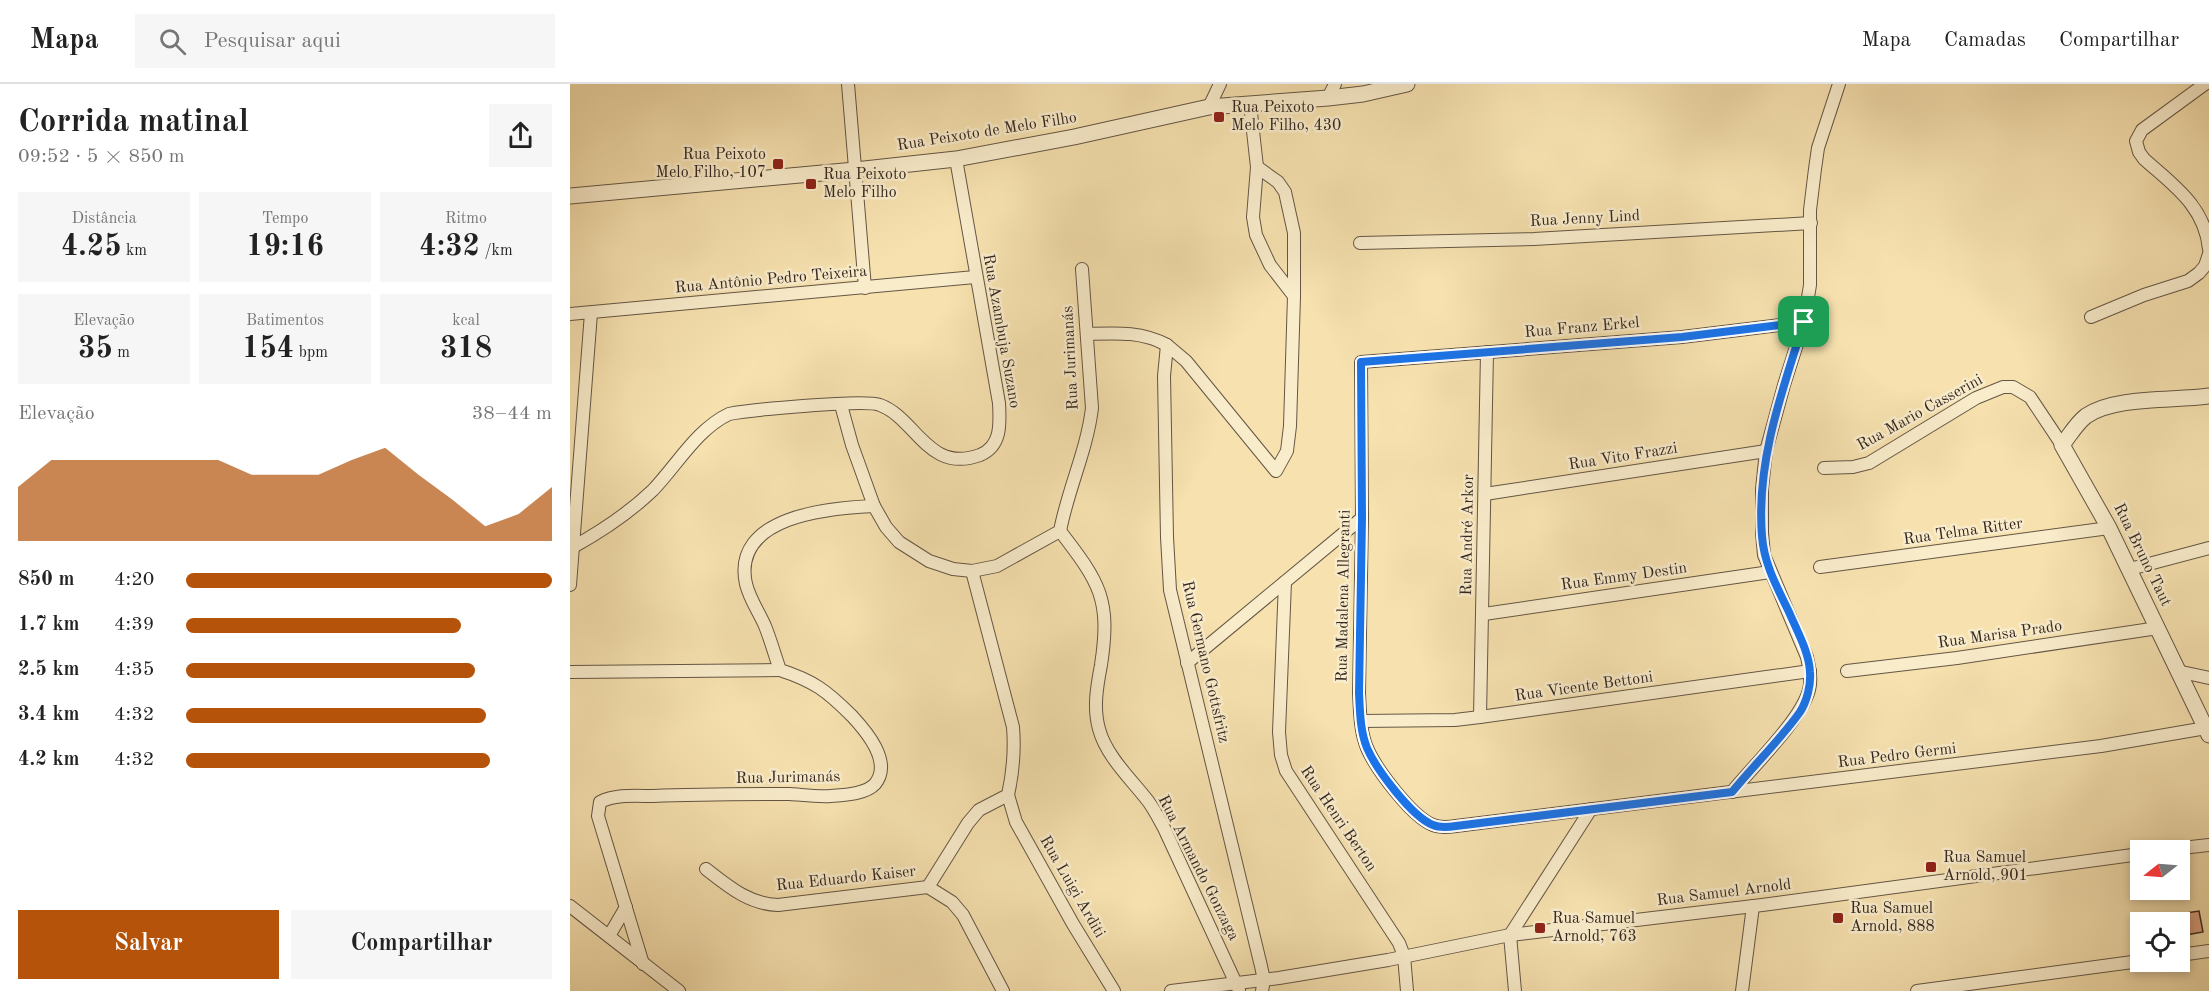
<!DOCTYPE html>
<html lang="pt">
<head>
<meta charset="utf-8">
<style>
	:root { --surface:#fff; --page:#f6f6f6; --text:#222; --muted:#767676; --line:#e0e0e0; --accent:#b45309 }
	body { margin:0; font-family:"Old Standard TT",serif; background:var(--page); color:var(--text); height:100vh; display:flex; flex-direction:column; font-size:22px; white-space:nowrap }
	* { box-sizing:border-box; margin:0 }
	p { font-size:20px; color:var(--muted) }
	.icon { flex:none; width:33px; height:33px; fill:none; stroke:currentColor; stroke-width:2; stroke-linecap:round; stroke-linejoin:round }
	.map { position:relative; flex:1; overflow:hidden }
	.panel { display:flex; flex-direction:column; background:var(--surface); width:570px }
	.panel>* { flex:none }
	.needle { width:39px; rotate:253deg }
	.tools { position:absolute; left:1560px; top:756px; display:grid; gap:12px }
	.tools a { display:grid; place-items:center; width:60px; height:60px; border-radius:0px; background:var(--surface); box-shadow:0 3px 9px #0003; font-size:30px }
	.pin { position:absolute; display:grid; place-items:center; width:51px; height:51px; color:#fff; margin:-26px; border-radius:12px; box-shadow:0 3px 9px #0006 }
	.round { display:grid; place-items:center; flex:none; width:63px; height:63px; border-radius:0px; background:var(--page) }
	.summary { display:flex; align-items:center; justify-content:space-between; height:102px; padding:0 18px }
	h1 { font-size:33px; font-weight:700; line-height:45px }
	.figures { display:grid; grid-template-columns:repeat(3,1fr); gap:9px; height:102px; padding:6px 18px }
	.figures div { display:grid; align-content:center; border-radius:0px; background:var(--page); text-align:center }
	.figures b { font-size:30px; font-weight:700 }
	.figures small { font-size:16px; font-weight:400 }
	.figures p { font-size:16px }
	.chart { height:168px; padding:12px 18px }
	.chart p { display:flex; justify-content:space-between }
	.chart svg { width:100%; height:108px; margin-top:6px; fill:var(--accent); opacity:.7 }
	.primary-button { display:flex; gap:12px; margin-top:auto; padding:12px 18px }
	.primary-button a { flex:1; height:69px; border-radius:0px; background:var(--accent); color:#fff; font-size:24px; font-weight:700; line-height:69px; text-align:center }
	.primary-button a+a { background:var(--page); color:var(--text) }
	ul { padding:0 18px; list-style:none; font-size:20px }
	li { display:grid; grid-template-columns:96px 72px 1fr; align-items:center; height:45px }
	li i { height:15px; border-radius:8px; background:var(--accent) }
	header { display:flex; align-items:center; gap:36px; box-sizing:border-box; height:84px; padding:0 30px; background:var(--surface); border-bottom:2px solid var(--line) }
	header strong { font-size:28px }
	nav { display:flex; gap:33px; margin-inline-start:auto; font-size:21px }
	.search { width:420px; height:54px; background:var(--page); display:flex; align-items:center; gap:15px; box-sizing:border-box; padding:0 21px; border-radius:0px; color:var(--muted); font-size:22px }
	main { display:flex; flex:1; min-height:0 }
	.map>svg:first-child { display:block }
	.building { fill:#dca07f; stroke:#342721; stroke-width:1.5 }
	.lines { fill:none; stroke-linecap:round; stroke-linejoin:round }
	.minor-casing { stroke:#645644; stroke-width:14 }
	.tertiary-casing { stroke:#645644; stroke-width:17 }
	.minor { stroke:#f9eccb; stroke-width:12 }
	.tertiary { stroke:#f9eccb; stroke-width:15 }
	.route-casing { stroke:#fff; stroke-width:12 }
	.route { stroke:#1a73e8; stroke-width:8 }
	.poi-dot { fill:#8f2418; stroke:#f9eccb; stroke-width:2 }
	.labels { text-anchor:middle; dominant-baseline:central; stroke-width:5; stroke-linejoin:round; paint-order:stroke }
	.poi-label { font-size:16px; fill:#342721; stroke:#f9eccb; text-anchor:start }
	.street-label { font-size:16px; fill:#342721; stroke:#f9eccb }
</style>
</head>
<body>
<header>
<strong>Mapa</strong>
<div class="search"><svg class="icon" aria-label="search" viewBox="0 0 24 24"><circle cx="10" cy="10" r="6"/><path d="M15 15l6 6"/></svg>Pesquisar aqui</div>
<nav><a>Mapa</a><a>Camadas</a><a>Compartilhar</a></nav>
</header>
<main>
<section class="panel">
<div class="summary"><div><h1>Corrida matinal</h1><p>09:52 · 5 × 850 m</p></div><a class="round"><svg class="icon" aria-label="share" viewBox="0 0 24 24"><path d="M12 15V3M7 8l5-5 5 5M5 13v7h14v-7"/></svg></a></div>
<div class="figures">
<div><p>Distância</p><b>4.25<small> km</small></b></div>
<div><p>Tempo</p><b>19:16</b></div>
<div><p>Ritmo</p><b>4:32<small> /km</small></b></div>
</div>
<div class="figures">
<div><p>Elevação</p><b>35<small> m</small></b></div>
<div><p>Batimentos</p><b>154<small> bpm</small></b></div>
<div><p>kcal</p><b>318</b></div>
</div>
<div class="chart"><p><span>Elevação</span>38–44 m</p>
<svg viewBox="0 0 160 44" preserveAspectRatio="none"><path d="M0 44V22L10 11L20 11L30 11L40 11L50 11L60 11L70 17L80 17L90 17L100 11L110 6L120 17L130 27L140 38L150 33L160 22V44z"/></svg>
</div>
<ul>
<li><b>850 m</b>4:20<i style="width:100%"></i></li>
<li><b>1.7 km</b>4:39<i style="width:75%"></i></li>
<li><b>2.5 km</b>4:35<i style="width:79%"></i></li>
<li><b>3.4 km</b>4:32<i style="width:82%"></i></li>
<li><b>4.2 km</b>4:32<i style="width:83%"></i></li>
</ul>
<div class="primary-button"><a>Salvar</a><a>Compartilhar</a></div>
</section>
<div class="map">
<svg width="1639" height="907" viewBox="0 0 1639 907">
	<rect width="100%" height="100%" fill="#f6e1af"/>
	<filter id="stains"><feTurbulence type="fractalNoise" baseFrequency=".00333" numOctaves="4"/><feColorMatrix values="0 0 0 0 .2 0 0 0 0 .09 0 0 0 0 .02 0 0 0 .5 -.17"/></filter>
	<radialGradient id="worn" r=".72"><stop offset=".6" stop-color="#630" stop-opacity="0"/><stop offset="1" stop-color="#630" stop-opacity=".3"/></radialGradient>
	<polygon class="building" points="1629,827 1633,848 1610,852 1610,838 1597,838 1596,832"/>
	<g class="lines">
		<defs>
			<g id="minor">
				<polyline points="278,0 295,204"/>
				<path d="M1635,0L1572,46L1566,57L1569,68L1574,75C1603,101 1635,122 1639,165"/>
				<polyline points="758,14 765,0"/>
				<polyline points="680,20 687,83 683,133 686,151 700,181 724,212"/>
				<polyline points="639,23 650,0"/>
				<polyline points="687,83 708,98 715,108 724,149 724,212 720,342 717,367 706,387 616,277 597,261 594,292 597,453 600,506 691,882 694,896 692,907"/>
				<polyline points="790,159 964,155 1241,139"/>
				<polyline points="0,230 405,193"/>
				<polyline points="1521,233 1574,211 1618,197 1629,189 1635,182 1639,170"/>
				<path d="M1234,238L1112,253L791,278L792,434L789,609C790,627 790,647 797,664C806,685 842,733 863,741C870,744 879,743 886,742L1531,662L1636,644"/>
				<path d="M517,250C546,249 571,247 597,261"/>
				<polyline points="271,321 282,361 304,422"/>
				<polyline points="1254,384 1283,383 1299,379 1406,314 1433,303 1443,303 1460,313 1492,361"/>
				<polyline points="915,410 1196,367"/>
				<path d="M490,447C530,499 541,515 531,581C527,602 523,624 529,645C536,672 561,695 578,717C584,725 589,735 594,744L669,906"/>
				<path d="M3,463C32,447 59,429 83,406C107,381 127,345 159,330C179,326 295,315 310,321C346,334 358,390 410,371C432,362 430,339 429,319L386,75"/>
				<polyline points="1250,483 1539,444"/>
				<polyline points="1560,485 1639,464"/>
				<path d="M402,487L443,643C445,667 443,688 438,711L409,726L398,739L358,803L382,818L393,831L433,907"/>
				<polyline points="715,498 709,648 711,671 716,687 829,859 834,872 837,907"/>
				<polyline points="0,501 21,229"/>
				<polyline points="914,530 1200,488"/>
				<polyline points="617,579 792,434"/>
				<polyline points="1277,587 1387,574 1588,544"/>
				<polyline points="1607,587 1639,594"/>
				<polyline points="0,588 210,586"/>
				<polyline points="910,633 917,268"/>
				<polyline points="791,637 885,636 910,633 1240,587"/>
				<path d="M1162,708C1183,682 1231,636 1239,606C1242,595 1239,583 1237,573L1194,471L1192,449V405L1196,367L1214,301L1234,238L1240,201V126L1245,85L1248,64L1269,0"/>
				<polyline points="438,711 446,738 503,840 544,907"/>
				<polyline points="1594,766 1639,761"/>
				<path d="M136,785C159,803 179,820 208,821L358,803"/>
				<polyline points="0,822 109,907"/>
				<polyline points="39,852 56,823"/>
				<polyline points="1610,871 1639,867"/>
				<path d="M73,880L28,732L30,718C46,710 66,712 83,712C129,710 175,710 220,710C234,711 248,713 261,712C274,711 296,710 305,700C323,678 296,647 282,632C257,607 244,597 210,586C205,572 201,557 195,542C189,528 180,516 176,500C161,432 259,424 304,422L316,443L329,458L359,477L383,485L402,487L427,482L490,447C498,405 517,366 522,324L512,185"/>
				<polyline points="601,907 709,894 818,876 940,851 1192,821 1570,770"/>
				<polyline points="945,907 940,851 1021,725"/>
				<polyline points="1172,907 1183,822"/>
				<polyline points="1347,907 1570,877"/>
			</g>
			<g id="tertiary">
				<polyline points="0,112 285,86 386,75 504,53 639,23 758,14 793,10 837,0"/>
				<path d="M1639,312C1604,317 1545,312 1516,332C1506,340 1500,351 1492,361L1539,444L1639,651"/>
			</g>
		</defs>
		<use href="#minor" class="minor-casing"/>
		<use href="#tertiary" class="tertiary-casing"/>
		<use href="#minor" class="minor"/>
		<use href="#tertiary" class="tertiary"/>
	</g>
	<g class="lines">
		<defs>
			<path id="route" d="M1234,238C1212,307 1186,378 1192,452C1194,480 1207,503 1219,528C1227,547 1239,568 1240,588C1241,601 1237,617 1230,628C1210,656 1184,681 1162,708L886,742C879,743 870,744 863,741C842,733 806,685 797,664C790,647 790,627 789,609L792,434L791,278L1112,253Z"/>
		</defs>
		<use href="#route" class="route-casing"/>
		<use href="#route" class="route"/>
	</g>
	<g class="poi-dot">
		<rect x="643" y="27" width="12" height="12" rx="3"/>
		<rect x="202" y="74" width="12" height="12" rx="3"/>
		<rect x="235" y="94" width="12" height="12" rx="3"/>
		<rect x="1355" y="777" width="12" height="12" rx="3"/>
		<rect x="1262" y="828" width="12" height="12" rx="3"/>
		<rect x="964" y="838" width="12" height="12" rx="3"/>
	</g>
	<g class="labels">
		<g class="poi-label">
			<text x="661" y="24">Rua Peixoto<tspan x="661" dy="18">Melo Filho, 430</tspan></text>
			<text x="196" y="71" text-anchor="end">Rua Peixoto<tspan x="196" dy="18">Melo Filho, 107</tspan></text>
			<text x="253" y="91">Rua Peixoto<tspan x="253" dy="18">Melo Filho</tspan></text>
			<text x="1373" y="774">Rua Samuel<tspan x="1373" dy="18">Arnold, 901</tspan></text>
			<text x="1280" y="825">Rua Samuel<tspan x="1280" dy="18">Arnold, 888</tspan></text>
			<text x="982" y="835">Rua Samuel<tspan x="982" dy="18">Arnold, 763</tspan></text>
		</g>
		<g class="street-label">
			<text transform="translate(417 48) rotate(-9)">Rua Peixoto de Melo Filho</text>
			<text transform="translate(1015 135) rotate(-3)">Rua Jenny Lind</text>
			<text transform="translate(201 196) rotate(-5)">Rua Antônio Pedro Teixeira</text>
			<text transform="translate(1012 244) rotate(-5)">Rua Franz Erkel</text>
			<text transform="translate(431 247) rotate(80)">Rua Azambuja Suzano</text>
			<text transform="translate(501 274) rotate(-93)">Rua Jurimanás</text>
			<text transform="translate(1350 329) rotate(-29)">Rua Mario Casserini</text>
			<text transform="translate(1053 373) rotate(-9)">Rua Vito Frazzi</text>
			<text transform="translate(1393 448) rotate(-8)">Rua Telma Ritter</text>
			<text transform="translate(898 451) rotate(-89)">Rua André Arkor</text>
			<text transform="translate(1572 471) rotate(64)">Rua Bruno Taut</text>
			<text transform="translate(1054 493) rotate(-8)">Rua Emmy Destin</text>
			<text transform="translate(774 512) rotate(-89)">Rua Madalena Allegranti</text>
			<text transform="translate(1430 551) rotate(-8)">Rua Marisa Prado</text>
			<text transform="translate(635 578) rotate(77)">Rua Germano Gottsfritz</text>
			<text transform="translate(1014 603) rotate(-8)">Rua Vicente Bettoni</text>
			<text transform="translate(1327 672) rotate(-7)">Rua Pedro Germi</text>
			<text transform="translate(218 694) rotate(-1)">Rua Jurimanás</text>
			<text transform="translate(768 735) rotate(56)">Rua Henri Berton</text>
			<text transform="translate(628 784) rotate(63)">Rua Armando Gonzaga</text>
			<text transform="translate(276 795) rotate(-6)">Rua Eduardo Kaiser</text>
			<text transform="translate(502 803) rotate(60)">Rua Luigi Arditi</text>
			<text transform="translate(1154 809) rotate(-7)">Rua Samuel Arnold</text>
		</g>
	</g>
	<rect width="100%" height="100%" filter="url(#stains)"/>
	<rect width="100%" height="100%" fill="url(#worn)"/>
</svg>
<div class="tools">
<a><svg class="needle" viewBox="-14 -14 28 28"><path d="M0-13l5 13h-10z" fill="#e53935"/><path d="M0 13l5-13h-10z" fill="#767676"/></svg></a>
<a><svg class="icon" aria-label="locate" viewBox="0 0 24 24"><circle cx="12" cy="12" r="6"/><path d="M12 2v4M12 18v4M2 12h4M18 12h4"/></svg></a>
</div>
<div class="pin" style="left:1234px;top:238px;background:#1e9e55"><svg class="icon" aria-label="arrive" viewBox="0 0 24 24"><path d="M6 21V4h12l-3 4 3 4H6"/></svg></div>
</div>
</main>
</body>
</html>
